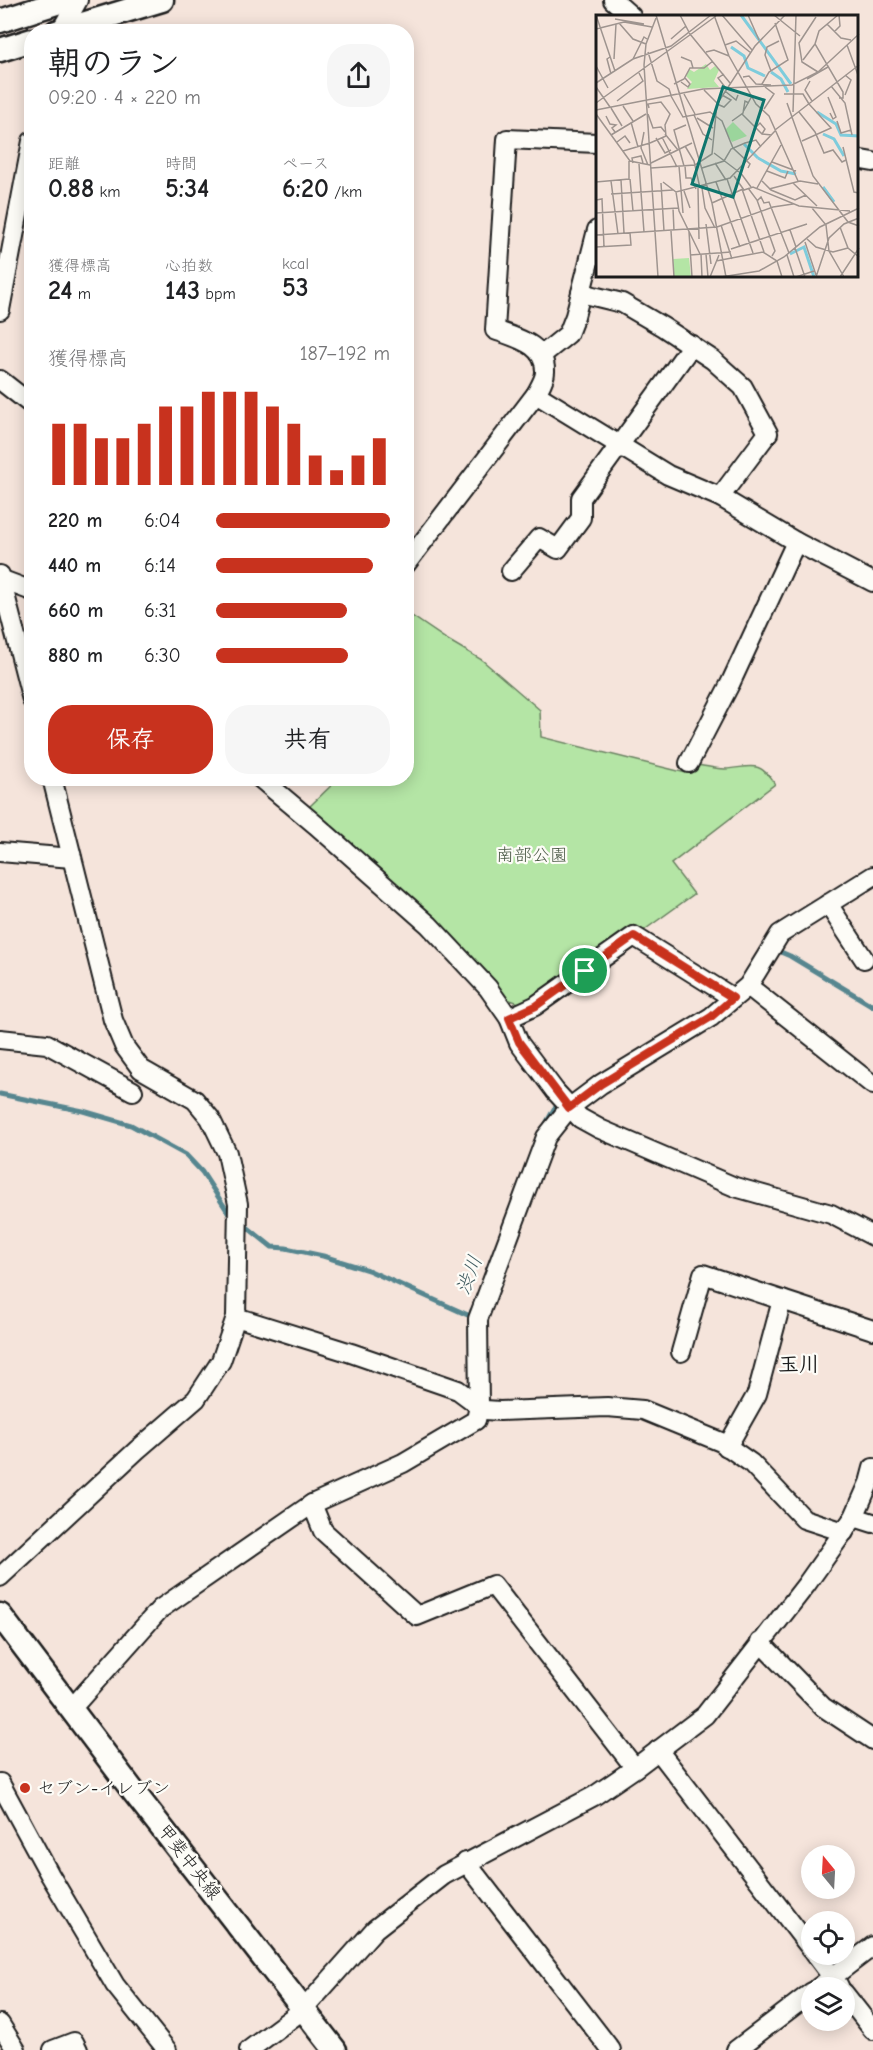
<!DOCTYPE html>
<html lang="ja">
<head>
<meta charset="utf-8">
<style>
	:root { --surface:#fff; --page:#f6f6f6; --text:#202124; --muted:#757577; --accent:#c8321e }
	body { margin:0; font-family:"Comic Neue","Klee One",sans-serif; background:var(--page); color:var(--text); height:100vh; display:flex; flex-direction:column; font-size:22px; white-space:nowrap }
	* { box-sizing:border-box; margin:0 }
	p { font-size:20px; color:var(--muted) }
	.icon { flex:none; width:33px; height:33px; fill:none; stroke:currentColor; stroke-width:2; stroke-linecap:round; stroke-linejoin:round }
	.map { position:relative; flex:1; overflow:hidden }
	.details { position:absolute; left:24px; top:24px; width:390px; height:762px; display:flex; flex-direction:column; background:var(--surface); border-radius:24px; box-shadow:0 3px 15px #0003 }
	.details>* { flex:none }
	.needle { width:39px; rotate:342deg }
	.fabs { position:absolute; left:801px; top:1845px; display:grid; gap:12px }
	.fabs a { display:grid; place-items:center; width:54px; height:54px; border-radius:50%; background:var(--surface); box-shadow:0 3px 15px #0003; font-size:30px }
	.pin { position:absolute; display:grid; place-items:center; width:51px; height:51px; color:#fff; margin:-26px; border:3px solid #fff; border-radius:50%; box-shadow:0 2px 6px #0007 }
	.round { display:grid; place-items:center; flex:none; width:63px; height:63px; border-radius:24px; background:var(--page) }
	.summary { display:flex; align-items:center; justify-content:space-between; height:102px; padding:0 24px }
	h1 { font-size:33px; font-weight:700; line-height:45px }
	.metrics { display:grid; grid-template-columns:repeat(3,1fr); gap:9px; height:102px; padding:6px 24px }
	.metrics div { display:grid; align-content:center }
	.metrics b { font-size:26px; font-weight:700 }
	.metrics small { font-size:16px; font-weight:400 }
	.metrics p { font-size:16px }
	.chart { height:168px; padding:12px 24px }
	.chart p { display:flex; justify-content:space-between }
	.chart svg { width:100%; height:108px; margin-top:6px; stroke:var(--accent); stroke-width:6 }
	.cta { display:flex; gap:12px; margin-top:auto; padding:12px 24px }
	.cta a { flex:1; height:69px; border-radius:24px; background:var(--accent); color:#fff; font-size:24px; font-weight:700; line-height:69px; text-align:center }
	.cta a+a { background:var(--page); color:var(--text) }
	ul { padding:0 24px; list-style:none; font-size:20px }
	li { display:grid; grid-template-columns:96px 72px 1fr; align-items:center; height:45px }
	li i { height:15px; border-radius:8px; background:var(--accent) }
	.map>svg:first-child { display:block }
	.green { fill:#b4e5a5; stroke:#688060; stroke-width:1.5 }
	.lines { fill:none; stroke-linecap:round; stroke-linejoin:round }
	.stream { stroke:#57868f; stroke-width:5 }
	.minor-casing { stroke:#1c1c1c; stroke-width:22 }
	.major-casing { stroke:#1c1c1c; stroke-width:27 }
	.minor { stroke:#fdfcf7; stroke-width:18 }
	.major { stroke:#fdfcf7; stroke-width:22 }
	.route-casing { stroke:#fff; stroke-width:12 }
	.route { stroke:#c8321e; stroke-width:8 }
	.poi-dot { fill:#c8321e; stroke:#fdfcf7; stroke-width:2 }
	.labels { text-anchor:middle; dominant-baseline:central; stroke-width:4.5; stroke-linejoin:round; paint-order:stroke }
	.park-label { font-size:18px; fill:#4a5845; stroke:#fdfcf7 }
	.poi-label { font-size:18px; fill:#1c1c1c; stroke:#fdfcf7; text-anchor:start }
	.street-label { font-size:18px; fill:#1c1c1c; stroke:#fdfcf7 }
	.water-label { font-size:20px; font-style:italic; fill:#3e5a5f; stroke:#fdfcf7 }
	.quarter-label { font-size:21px; font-weight:bold; fill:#1c1c1c; stroke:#fdfcf7 }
	.inset-river { fill:none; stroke:#7eccdc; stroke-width:3 }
	.inset-road { fill:none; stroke:#9e948f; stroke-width:1.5 }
	.view { fill:#0f766e; fill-opacity:0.15; stroke:#0f766e; stroke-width:3 }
	.inset-edge { fill:none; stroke:#1c1c1c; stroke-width:3 }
</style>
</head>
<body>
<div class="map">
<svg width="873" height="2050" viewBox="0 0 873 2050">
	<rect width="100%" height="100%" fill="#f5e4db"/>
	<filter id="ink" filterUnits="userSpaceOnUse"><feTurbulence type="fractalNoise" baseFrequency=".0167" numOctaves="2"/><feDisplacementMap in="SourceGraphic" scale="12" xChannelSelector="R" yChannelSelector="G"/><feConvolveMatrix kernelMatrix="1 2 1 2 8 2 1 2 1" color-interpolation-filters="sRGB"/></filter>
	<g filter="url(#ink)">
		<path class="green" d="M409,614L446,639L482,660L540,710L541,737L686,773L697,765C706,766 716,769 725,769C750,768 758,758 775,784L671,864L694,894L643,931L533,1001L519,1003L504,998L308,808L338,779L406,778V616Z"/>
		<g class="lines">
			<g class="stream">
				<polyline points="774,952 776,950 790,956 873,1006"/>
				<polyline points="0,1094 83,1111 131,1125 186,1155 202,1172 228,1212 233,1216"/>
				<polyline points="542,1131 554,1109 562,1103"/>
				<polyline points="242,1223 272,1247 286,1248 323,1256 368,1270 470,1316 472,1310"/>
			</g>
			<defs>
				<g id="minor">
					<polyline points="613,0 631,16"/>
					<polyline points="60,32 78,0"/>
					<polyline points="856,159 873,162"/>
					<polyline points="581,293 622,303 663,327 713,360 743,387 768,433 720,497"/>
					<polyline points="0,310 32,141"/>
					<polyline points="542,355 568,334 575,316 597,230"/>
					<polyline points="0,380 32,405"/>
					<polyline points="536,394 668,475 720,497 796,542 873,582"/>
					<path d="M406,564L536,394C539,388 545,379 545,372C546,344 516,338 495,330L507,139L597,143"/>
					<polyline points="511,571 539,538 558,549 581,518 581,498 692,345"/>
					<polyline points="0,575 32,700"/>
					<polyline points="0,579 32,591"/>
					<polyline points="689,763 731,682 796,542"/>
					<polyline points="260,778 316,825 429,925 488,988 509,1018 519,1043 555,1091 580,1118 600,1129 735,1187 831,1214 873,1236"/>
					<polyline points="0,852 72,858"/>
					<polyline points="828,904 864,959"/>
					<polyline points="748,986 873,1085"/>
					<polyline points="509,1018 535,1006 634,936 733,998"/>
					<polyline points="0,1039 47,1044 133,1091"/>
					<polyline points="236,1317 351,1353 458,1390 485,1410 500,1411 607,1407 643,1410 721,1442 751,1463 804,1519 844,1532"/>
					<polyline points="681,1352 703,1274 873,1330"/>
					<polyline points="727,1447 757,1394 782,1300"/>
					<polyline points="312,1504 323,1531 417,1616 493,1585 635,1768"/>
					<polyline points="854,1517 873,1523"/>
					<polyline points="0,1577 137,1450 196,1399 221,1361 236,1317 238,1204 227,1153 210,1118 195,1100 141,1069 124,1046 113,1020 52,778"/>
					<polyline points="760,1642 823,1707 873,1740"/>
					<polyline points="71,1709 160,1609 312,1504 403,1463 476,1420 479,1406 478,1319 546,1137 569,1108 601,1084 711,1017 748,986 780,934 873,876"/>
					<polyline points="658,1750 812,1950"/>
					<polyline points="0,1783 50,1875 115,1985 167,2050"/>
					<polyline points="466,1862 611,2050"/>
					<polyline points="815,1954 839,1986"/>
					<polyline points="818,1988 873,1946"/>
					<polyline points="844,1993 873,2030"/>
					<polyline points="0,2024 16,2050"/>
					<polyline points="53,2050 74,2042 78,2050"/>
					<polyline points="249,2050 304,2009 375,1929 444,1875 594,1796 635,1768 705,1715 806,1585 854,1517 869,1483 873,1468"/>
					<polyline points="736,2050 812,1992"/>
				</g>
				<g id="major">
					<polyline points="0,21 66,0"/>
					<polyline points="56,32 162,0"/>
					<polyline points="0,50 32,40"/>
					<polyline points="0,1615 133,1791 335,2050"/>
				</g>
			</defs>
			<use href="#minor" class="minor-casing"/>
			<use href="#major" class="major-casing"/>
			<use href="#minor" class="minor"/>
			<use href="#major" class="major"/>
		</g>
	</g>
	<g class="lines" filter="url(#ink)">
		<defs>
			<polygon id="route" points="634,936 733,998 711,1017 601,1084 569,1108 519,1042 509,1018 536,1006"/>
		</defs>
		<use href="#route" class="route-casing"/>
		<use href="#route" class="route"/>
	</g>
	<circle class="poi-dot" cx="25" cy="1788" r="6"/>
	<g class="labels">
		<g class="park-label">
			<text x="532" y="855">南部公園</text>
		</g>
		<g class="poi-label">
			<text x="37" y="1788">セブン-イレブン</text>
		</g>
		<g class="street-label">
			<text transform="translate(189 1862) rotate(52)">甲斐中央線</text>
		</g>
		<g class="water-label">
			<text transform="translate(469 1275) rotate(-69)">渋川</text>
		</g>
		<g class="quarter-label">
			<text x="799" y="1364">玉川</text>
		</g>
	</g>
	<g transform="translate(596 15)">
		<rect width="262" height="262" fill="#f5e4db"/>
		<path d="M110,49L114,55L119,51L123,55L118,66L123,72L91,74L96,67L90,61L93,54L98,57ZM137,107L151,121L136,127L129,115ZM93,243L95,262H78L77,244Z" fill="#b4e5a5"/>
		<path class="inset-river" d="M145,0L195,69M135,32L148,41L152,53L169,61M175,57L185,64L192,77M221,97L240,109L245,120L263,121M227,119L238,124L248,141M148,129L162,143M162,143L185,156L200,159M227,172L238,187M194,239L208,232L218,262"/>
		<path class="inset-road" d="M0,0L19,56M60,0L116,188L130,262M84,0L94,19L134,68M118,0L133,41L160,89L173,101L202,166M126,0L156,35M152,0L163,25M178,0L204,21M242,0L223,16L219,29L247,77V83H243M220,2L203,28L206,47L222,57M60,3L50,29L48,50L62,262M19,4L48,9M23,8L37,24L50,29M231,9L245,23L255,25M0,14L28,7L56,12M238,17L244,11L243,0M75,24L90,11M129,30L140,26L155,38M251,30L262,60M52,37L61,66L73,74L75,80M110,37L118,35L133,41M14,42L11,44L15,59M85,42L95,46L97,53M18,44L20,9M37,44L48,22L51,24M207,45L219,29M0,51L12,73M175,56L169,40L171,32L183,26M128,59L122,63L129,72M249,60L255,65L249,80M147,62L153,61L160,69L175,70M211,64L232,52M214,66L209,75L216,86M85,67L92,72L94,69L89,63M0,68L37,44L75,31L115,0M78,69L88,64L94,53H108L117,46M166,69L173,57L192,45L179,8M235,71L249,88L256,120M0,72L14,92M108,75L121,88M129,76L140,85L142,80M88,79L99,99M188,79H207L213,89M75,81L87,102L114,97L126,106L137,133L154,149L152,153M232,82L240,102L237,104L234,98M21,86L47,66L43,58M0,88L120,1M191,88L217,161L252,207L263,211M121,89L128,92L135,85L126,80M27,91L37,106M15,93L26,111M53,93L52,89L65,87L74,99L69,110L70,121L54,128M168,94L178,79L169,72M0,95L107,74L196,70L222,57L263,19M147,97L156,81M197,97L200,0M203,97L219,117L228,138L237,135L246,147L250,145M0,99L34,146L54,150M52,99L57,113L65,112L69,117M146,99L166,119L176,120M98,100L107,119L116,125M10,101L14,109L20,110L16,113L19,117M101,103L117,113M136,106L147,98L149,86L153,88M241,106L245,118L255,115M35,107L42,132M159,113L164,108L169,114L166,119M179,115L263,50M48,117L45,133L52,150M69,119L82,135M15,120L50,99M66,122L81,152M60,123L69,138L75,135M206,126L235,113L213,89M21,127L29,121L34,128M89,131L98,146L104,173M247,132L258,177L263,178M27,136L54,128M118,138L143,157M176,147L200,156M37,148L36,143L45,141L47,148M55,148L96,128M119,148L130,165M43,149L45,177M83,151L87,198M88,151L78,115L90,110M89,151L90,163H95L100,174M55,153L99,150L116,139L121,89L159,31L189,0M106,153L128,146L135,134L149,128L160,125L165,132M171,156L189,163L192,156M144,157L155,172M138,161L148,175L157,172L203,191L254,196M34,164L37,196M131,164L157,238M25,165L28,218M15,166L22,219M166,166L175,175L199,185L210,180M0,167L33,164V146M67,167L80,177L134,163L179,116M120,167L144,232M65,168L68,216M197,168L221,191M102,173L103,224M106,173L109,193L119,213M152,173L161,185L179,236L176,241M161,173L185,130M146,174L168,237M173,174L204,166L222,169M88,176L94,193M45,177L48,217M80,177L83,196L104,239M15,179L77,175M0,185L6,184L8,232M161,186L165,182L168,188L173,187L193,238M116,188L147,174M77,193L78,216M216,193L230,210L233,236L248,262M0,198L82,193M110,209L115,249M125,210L136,244M244,212L252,233L263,242M194,215L200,232M75,216L78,262M93,217L96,262M0,220L121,212L177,192L197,189M211,224L220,232L237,237L252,233M209,227L220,260M0,232L35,230L34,218M199,233L209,262M135,234L211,209M105,239L106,262M110,239L112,262M94,240L135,237M191,240L198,262M120,246L167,237L181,246L186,262M114,262L123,240M125,262L163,256L188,242L224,212L263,193M200,262L218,256M220,262L233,223L248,209L263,203M244,262L263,233"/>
		<path class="view" d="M127,72L168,85L137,182L96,169Z"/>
		<rect width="262" height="262" class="inset-edge"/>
	</g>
</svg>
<div class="fabs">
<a><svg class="needle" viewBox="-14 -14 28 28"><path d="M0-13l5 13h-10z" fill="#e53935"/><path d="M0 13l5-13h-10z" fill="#757577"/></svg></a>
<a><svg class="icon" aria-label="locate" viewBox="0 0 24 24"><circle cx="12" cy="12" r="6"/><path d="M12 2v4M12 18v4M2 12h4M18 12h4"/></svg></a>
<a><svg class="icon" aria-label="layers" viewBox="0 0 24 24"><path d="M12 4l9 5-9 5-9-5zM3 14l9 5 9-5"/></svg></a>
</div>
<div class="pin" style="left:585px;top:971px;background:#1e9e55"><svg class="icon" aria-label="arrive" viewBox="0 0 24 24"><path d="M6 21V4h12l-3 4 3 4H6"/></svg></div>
<section class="details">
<div class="summary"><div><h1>朝のラン</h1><p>09:20 · 4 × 220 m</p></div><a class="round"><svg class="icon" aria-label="share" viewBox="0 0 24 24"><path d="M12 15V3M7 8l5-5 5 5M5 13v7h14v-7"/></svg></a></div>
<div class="metrics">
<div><p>距離</p><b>0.88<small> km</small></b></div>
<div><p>時間</p><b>5:34</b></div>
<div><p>ペース</p><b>6:20<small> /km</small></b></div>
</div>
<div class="metrics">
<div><p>獲得標高</p><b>24<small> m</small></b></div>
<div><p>心拍数</p><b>143<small> bpm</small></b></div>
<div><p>kcal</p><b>53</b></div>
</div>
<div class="chart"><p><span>獲得標高</span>187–192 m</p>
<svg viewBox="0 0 160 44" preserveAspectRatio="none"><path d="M5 44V19M15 44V19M25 44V25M35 44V25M45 44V19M55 44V12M65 44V12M75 44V6M85 44V6M95 44V6M105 44V12M115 44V19M125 44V32M135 44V38M145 44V32M155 44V25"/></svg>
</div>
<ul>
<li><b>220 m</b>6:04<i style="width:100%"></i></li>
<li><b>440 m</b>6:14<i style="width:90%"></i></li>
<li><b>660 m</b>6:31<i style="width:75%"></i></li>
<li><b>880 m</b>6:30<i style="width:76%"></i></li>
</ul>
<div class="cta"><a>保存</a><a>共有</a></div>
</section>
</div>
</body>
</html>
